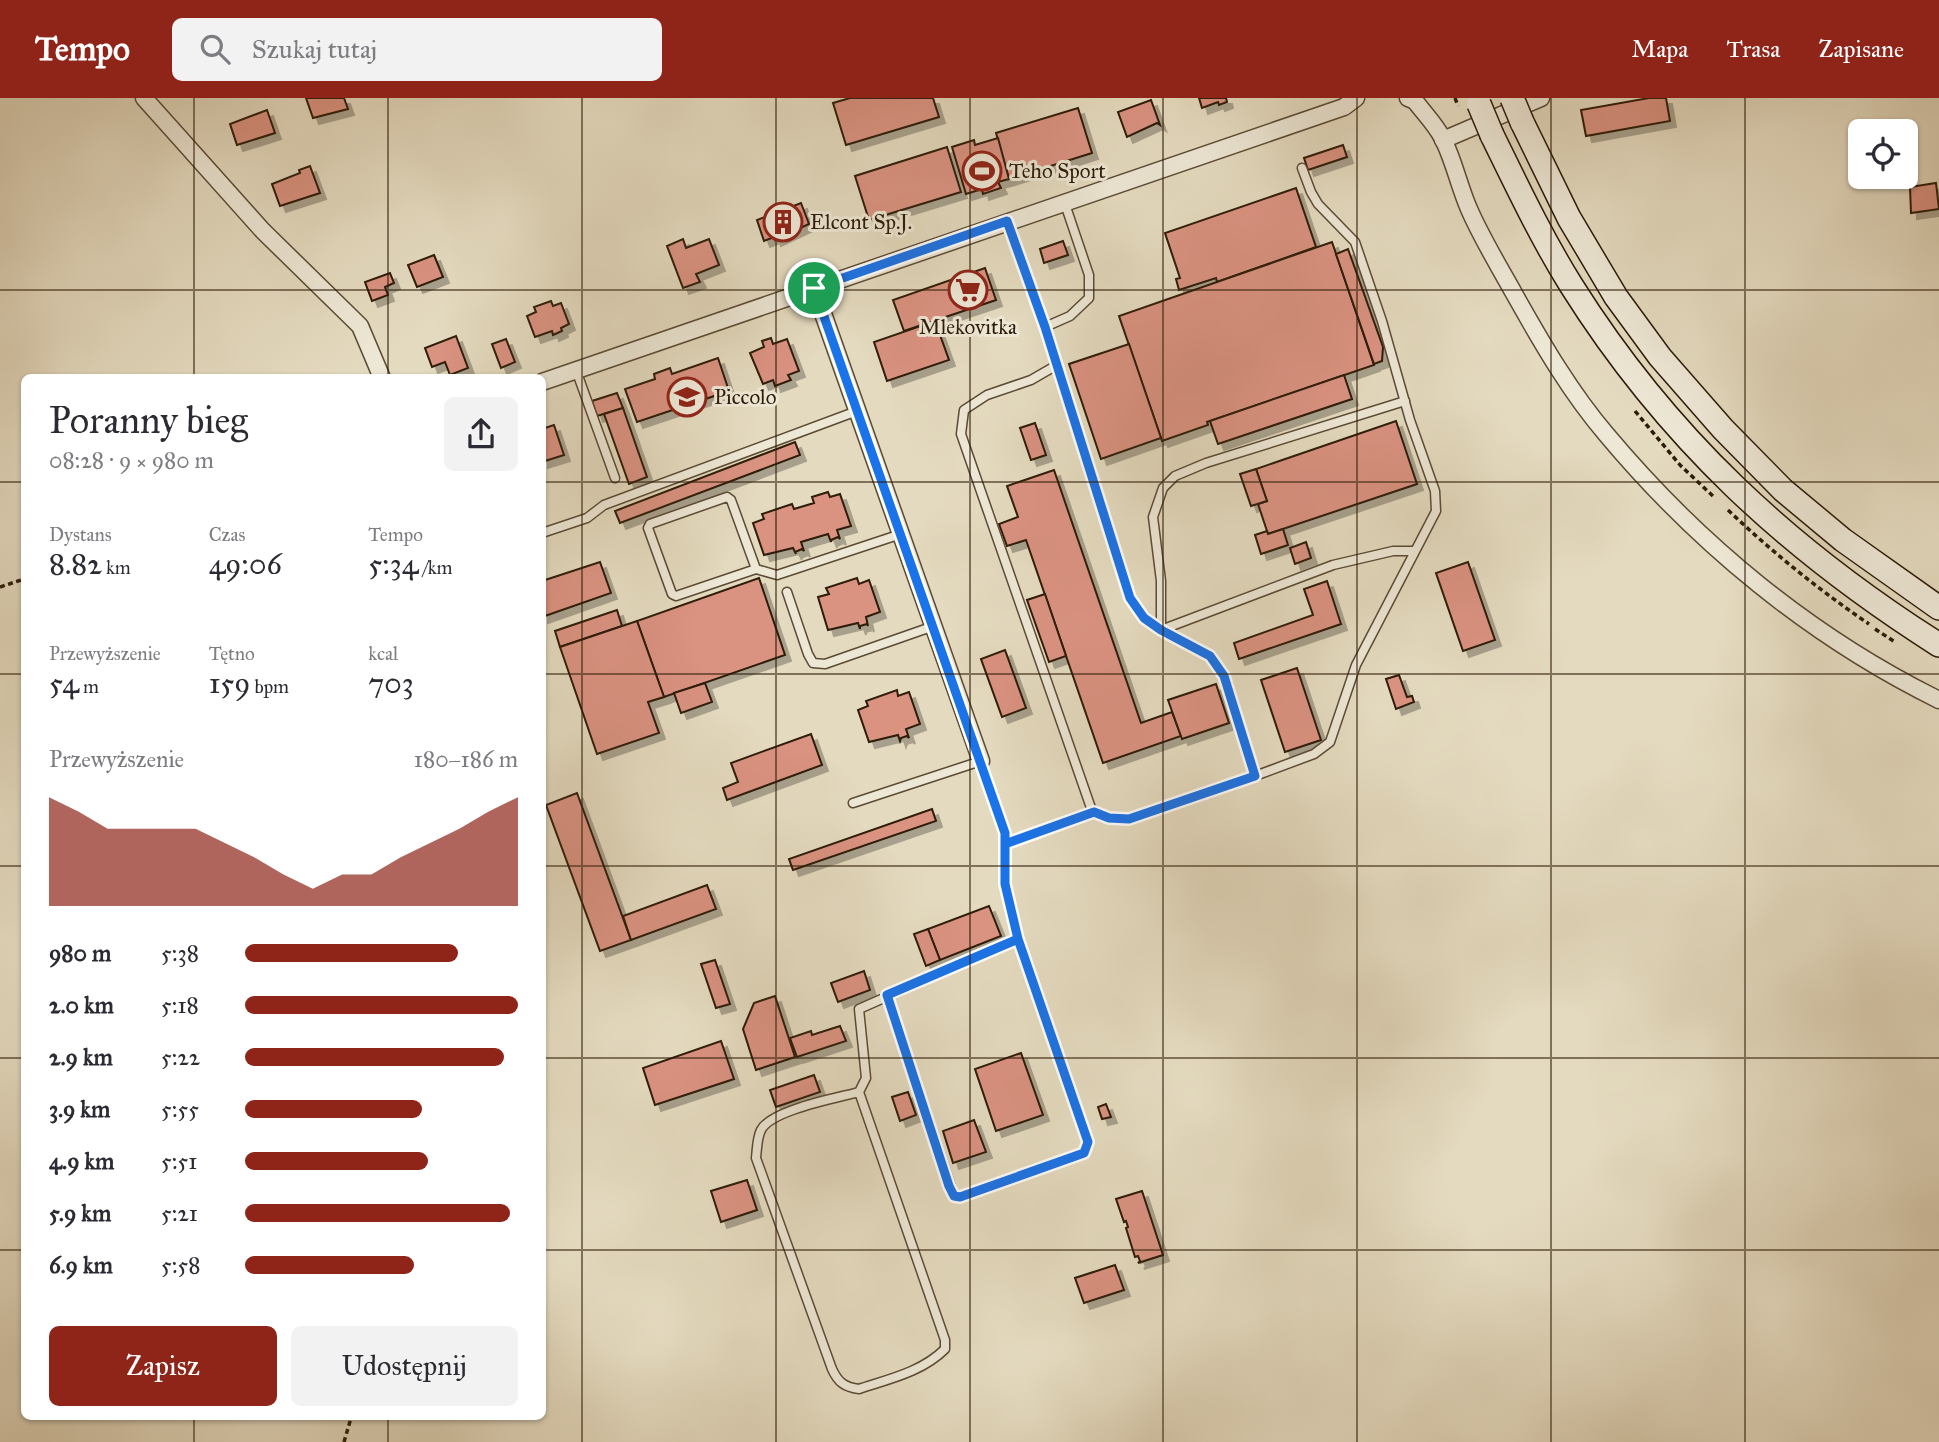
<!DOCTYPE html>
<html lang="pl">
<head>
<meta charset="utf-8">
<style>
	:root { --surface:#fff; --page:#f2f2f3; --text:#2b2b33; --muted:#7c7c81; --accent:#8f2418 }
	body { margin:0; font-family:"IM FELL Great Primer",serif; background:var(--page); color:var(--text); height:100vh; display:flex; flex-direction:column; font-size:26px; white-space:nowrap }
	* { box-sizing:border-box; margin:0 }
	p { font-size:23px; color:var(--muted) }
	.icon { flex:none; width:38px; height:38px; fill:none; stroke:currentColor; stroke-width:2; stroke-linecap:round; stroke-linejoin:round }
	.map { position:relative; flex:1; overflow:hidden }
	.details { position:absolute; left:21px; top:276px; width:525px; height:1046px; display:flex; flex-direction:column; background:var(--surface); border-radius:10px; box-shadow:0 2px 5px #0004 }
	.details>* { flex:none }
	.controls { position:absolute; left:1848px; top:21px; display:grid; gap:14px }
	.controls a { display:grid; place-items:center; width:70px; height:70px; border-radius:10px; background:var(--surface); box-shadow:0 2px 5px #0004; font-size:35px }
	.pin { position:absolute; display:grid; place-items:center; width:60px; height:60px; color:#fff; margin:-30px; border:4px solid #fff; border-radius:50%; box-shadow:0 2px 7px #0007 }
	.round { display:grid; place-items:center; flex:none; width:74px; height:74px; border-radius:10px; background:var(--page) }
	.headline { display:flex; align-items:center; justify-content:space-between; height:119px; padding:0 28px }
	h1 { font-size:38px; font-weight:600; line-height:52px }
	.metrics { display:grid; grid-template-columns:repeat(3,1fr); gap:10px; height:119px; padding:7px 28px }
	.metrics div { display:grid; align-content:center }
	.metrics b { font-size:30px; font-weight:600 }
	.metrics small { font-size:19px; font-weight:400 }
	.metrics p { font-size:19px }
	.chart { height:196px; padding:14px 28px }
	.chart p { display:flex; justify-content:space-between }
	.chart svg { width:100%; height:126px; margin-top:7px; fill:var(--accent); opacity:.7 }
	.primary-button { display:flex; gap:14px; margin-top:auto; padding:14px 28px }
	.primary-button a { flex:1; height:80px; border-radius:10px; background:var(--accent); color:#fff; font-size:28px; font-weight:600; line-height:80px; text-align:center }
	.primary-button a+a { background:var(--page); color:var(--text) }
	ul { padding:0 28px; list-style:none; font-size:23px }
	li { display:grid; grid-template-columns:112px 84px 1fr; align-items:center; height:52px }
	li i { height:18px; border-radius:9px; background:var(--accent) }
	header { display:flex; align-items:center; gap:42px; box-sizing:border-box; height:98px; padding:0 35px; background:var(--accent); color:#fff }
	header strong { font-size:33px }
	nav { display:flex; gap:38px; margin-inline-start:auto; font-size:24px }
	.search { width:490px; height:63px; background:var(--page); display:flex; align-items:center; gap:18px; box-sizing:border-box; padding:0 24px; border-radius:10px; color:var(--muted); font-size:26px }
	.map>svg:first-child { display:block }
	.building { fill:#da9281; stroke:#2d1b07; stroke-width:2; filter:url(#shadow) }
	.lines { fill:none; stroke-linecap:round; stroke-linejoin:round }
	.lane-casing { stroke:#5b4b35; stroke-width:11 }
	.street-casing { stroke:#5b4b35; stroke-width:19 }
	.secondary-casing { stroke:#2d1b07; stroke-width:26 }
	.path { stroke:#2d1b07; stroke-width:3.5; stroke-dasharray:5 3.5; stroke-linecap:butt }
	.lane { stroke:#ede7d5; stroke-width:8 }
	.street { stroke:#ede7d5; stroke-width:16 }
	.secondary { stroke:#ede7d5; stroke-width:23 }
	.secondary-bridge-casing { stroke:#2d1b07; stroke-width:26; stroke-linecap:butt }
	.secondary-bridge { stroke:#ede7d5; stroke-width:23 }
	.route-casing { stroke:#fff; stroke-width:14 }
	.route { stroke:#1a73e8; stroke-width:9 }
	.grid { fill:none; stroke:#2d1b07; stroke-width:2; stroke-opacity:0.55 }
	.labels { text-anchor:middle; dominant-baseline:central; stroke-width:6; stroke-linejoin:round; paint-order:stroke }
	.poi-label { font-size:21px; fill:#2d1b07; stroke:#ede7d5; text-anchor:start }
</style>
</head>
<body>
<header>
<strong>Tempo</strong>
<div class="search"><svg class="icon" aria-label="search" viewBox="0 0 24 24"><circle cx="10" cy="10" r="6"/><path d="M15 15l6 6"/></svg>Szukaj tutaj</div>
<nav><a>Mapa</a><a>Trasa</a><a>Zapisane</a></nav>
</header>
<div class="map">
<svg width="1939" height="1344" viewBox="0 0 1939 1344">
	<defs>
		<filter id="shadow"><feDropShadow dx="6" dy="6" stdDeviation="0" flood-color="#0004"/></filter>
	</defs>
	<rect width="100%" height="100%" fill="#e4dabf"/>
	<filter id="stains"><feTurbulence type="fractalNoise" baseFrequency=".00286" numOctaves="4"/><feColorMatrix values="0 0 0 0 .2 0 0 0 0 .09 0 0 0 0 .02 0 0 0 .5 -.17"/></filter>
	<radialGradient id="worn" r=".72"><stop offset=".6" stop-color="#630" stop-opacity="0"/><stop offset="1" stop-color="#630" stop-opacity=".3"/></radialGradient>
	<g class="building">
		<polygon points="306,0 344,0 348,11 313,20"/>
		<polygon points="850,0 933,0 939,19 846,47 833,5"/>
		<polygon points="1199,0 1226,0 1227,4 1219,7 1218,4 1202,10"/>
		<polygon points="1649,0 1666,0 1670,23 1586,38 1581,12"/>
		<polygon points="1151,2 1160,27 1157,25 1127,39 1118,14"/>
		<polygon points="1078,10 1092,55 1009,81 996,35"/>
		<polygon points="267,12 275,35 237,47 230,26"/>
		<polygon points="998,40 1009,81 998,84 1001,90 983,96 982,91 966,96 952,49 974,42 975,47"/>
		<polygon points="1343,47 1347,59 1308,72 1304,60"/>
		<polygon points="947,49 961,94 869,122 855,78"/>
		<polygon points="310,68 320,95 280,108 272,86 300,75 299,72"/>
		<polygon points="1936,85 1939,111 1911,115 1910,89"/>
		<polygon points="1296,90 1316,149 1217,184 1216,180 1179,192 1176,181 1180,180 1165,135"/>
		<polygon points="801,105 809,126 775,142 774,139 764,143 757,122"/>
		<polygon points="683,141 686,150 709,141 719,167 696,176 700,184 683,190 667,148"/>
		<polygon points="1063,143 1068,157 1044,165 1040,151"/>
		<polygon points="1332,144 1374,267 1207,324 1208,327 1162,343 1119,218"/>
		<polygon points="1348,151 1383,249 1382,263 1374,266 1336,156"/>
		<polygon points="434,157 443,179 417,189 408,167"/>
		<polygon points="985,170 996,202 904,233 893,202"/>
		<polygon points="390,175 394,185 385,189 388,197 372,203 365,184"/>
		<polygon points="551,203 553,208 561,205 569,226 561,230 562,233 553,237 552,233 535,239 527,218 536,214 534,209"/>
		<polygon points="935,223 949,262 887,283 874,244"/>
		<polygon points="456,238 468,270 450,277 445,264 432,269 425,250"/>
		<polygon points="771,240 773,246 787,241 799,273 788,277 791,282 775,288 773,282 763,286 750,255 764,249 762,243"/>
		<polygon points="506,241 515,264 501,270 492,246"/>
		<polygon points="1129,246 1161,340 1101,361 1069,266"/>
		<polygon points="718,260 729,293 637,324 625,291 655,281 654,276 670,270 672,276"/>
		<polygon points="1344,277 1352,301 1218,346 1210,323"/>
		<polygon points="617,295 623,310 597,318 592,303"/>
		<polygon points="623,310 647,379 629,386 604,316"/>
		<polygon points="1396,323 1417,386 1268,436 1258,406 1267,403 1256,371"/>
		<polygon points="1035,325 1046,357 1031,362 1020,330"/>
		<polygon points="554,327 564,357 542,364 542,331"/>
		<polygon points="795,344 800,357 620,425 615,413"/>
		<polygon points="1256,371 1267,403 1251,408 1240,376"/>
		<polygon points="1054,372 1141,625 1172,614 1181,638 1103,665 1026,442 1007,448 999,426 1018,419 1007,388"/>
		<polygon points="828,394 830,399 840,396 851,428 837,432 840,441 838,439 831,442 831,444 828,436 801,444 804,453 802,451 795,454 796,456 793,450 764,457 753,425 764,421 762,416 792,406 794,411 814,405 812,399"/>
		<polygon points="1283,431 1288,447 1261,456 1255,437 1267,433 1268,436"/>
		<polygon points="1306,444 1311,460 1295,466 1290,450"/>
		<polygon points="600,464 611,495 542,519 542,483"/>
		<polygon points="1468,464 1495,542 1463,553 1436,475"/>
		<polygon points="759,480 785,557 664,599 637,523"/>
		<polygon points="857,480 859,486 869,482 880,514 866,519 868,528 867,526 860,528 860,531 858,525 828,532 818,499 829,496 826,490"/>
		<polygon points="1327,483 1341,526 1239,561 1234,545 1313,517 1304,491"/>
		<polygon points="1045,496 1066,558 1049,564 1027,502"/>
		<polygon points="617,512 622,528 560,549 555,533"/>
		<polygon points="637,523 664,599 648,604 659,635 597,656 560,549"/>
		<polygon points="1005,552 1026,610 1002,619 981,561"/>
		<polygon points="1297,570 1321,642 1285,654 1261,582"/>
		<polygon points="1399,577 1407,599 1412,598 1414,604 1396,611 1386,581"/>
		<polygon points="705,585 712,604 681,615 674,595"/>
		<polygon points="1216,586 1229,625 1182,641 1168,602"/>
		<polygon points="897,592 898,598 909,594 920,626 906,631 909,640 907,638 901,640 900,643 898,637 869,644 858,612 868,608 866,603"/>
		<polygon points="811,636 822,667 727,702 723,690 738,684 731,665"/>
		<polygon points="577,695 631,842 600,853 546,707"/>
		<polygon points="932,711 936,723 793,772 789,761"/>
		<polygon points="707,787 716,811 631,842 623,818"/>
		<polygon points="989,808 1001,838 940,862 928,831"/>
		<polygon points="928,831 940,862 926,868 914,836"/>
		<polygon points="715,862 730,906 716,910 701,866"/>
		<polygon points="864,873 870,892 838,904 831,885"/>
		<polygon points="775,898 795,959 756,972 743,931 754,905"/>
		<polygon points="840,928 846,943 797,959 790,940 811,933 812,937"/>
		<polygon points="721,943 734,981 655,1007 643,970"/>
		<polygon points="1021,955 1043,1017 996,1033 975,971"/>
		<polygon points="814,977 820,994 776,1009 770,992"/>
		<polygon points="908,994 916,1017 900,1023 892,999"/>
		<polygon points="1106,1006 1111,1019 1102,1021 1098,1009"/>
		<polygon points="974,1022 986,1054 953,1065 943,1033"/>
		<polygon points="747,1082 757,1112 721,1124 711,1093"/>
		<polygon points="1142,1093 1163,1157 1138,1165 1140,1163 1138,1158 1135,1159 1126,1130 1128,1129 1126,1123 1124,1124 1116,1101"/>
		<polygon points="1115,1167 1124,1192 1084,1205 1075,1180"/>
	</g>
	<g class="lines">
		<defs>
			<g id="lane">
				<polyline points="1008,123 1045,229 1130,500 1144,520 1161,532 1211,558 1224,578 1255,678"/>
				<polyline points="1045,229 1070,218 1089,200 1089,177 1064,103"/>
				<path d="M1057,267L1031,282L987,297L964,312L961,336L1091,710C1100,721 1116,720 1129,721L1255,678L1314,656L1330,644L1356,567L1436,413L1435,393L1410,322L1382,223L1355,144L1318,106L1311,94L1302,70"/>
				<polyline points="576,272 615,380"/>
				<polyline points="1405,303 1206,365 1175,378 1163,390 1153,419 1161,483 1161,532 1333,467 1393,453 1414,453"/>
				<polyline points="542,435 587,420 604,407 857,313"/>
				<polyline points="756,471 676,498 672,496 648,430 650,426 727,399 731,402 756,471 777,477 901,436"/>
				<polyline points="787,494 808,556 813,565 825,566 934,528"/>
				<polyline points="853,705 981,663 1005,735 1005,786 1018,841 1088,1044 1084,1055 960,1099 954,1098 887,897"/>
				<polyline points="1005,746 1094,714"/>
				<path d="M859,994C837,1000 771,1012 761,1032C757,1040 757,1051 756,1060L832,1271C838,1284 844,1289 859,1291C889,1281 922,1274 945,1251V1242L859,994L866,980L859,911L1018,841"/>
			</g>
			<g id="street">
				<polyline points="144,0 263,133 360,228 382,280"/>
				<path d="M1408,0L1415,3C1424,15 1436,27 1443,41C1454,63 1459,88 1469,111C1482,141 1500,170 1516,199C1543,247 1571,295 1606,336C1698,446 1811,539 1939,602"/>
				<polyline points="1443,42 1541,0"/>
				<polyline points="814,190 981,663"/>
				<polyline points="542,284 1344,9 1356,0"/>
			</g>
			<g id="secondary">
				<polyline points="1522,24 1569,120 1616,199 1660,259 1723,331 1783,392 1843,442 1939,510"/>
				<path d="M1492,37C1517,88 1541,139 1571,187C1667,340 1788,451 1939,547"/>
			</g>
		</defs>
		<use href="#lane" class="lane-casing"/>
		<use href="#street" class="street-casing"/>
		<use href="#secondary" class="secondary-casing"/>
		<g class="path">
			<polyline points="1455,0 1458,8"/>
			<polyline points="1635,313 1680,367 1715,400"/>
			<path d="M1728,412C1772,454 1819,492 1869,526"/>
			<polyline points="0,489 24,481"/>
			<polyline points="1875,531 1895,544"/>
			<polyline points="344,1344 351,1320"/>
		</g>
		<use href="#lane" class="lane"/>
		<use href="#street" class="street"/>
		<use href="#secondary" class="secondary"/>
		<defs>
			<g id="secondary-bridge">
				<polyline points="1512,0 1522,24"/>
				<polyline points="1479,6 1492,37"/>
			</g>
		</defs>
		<use href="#secondary-bridge" class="secondary-bridge-casing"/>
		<use href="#secondary-bridge" class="secondary-bridge"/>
	</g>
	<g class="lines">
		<defs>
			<polyline id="route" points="814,190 1005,735 1005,786 1018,841 887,897 949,1088 954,1098 960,1099 1084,1055 1088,1044 1018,841 1005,786 1005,746 1094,714 1109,720 1129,721 1255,678 1224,578 1210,558 1161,532 1144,520 1130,500 1045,229 1007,123 814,190"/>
		</defs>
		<use href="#route" class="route-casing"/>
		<use href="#route" class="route"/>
	</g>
	<path class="grid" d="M194,0V280M388,0V280M582,0V1344M776,0V1344M970,0V1344M1163,0V1344M1357,0V1344M1551,0V1344M1745,0V1344M0,192H1939M0,384H24M542,384H1939M0,576H24M542,576H1939M0,768H24M542,768H1939M0,960H24M542,960H1939M0,1152H24M542,1152H1939M194,1320V1344M388,1320V1344"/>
	<defs>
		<symbol id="stadium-ring" viewBox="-11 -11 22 22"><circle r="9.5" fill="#ede7d5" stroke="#8f2418" stroke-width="1.5"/><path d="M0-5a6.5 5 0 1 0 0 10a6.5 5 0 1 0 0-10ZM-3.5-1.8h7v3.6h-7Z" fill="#8f2418"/></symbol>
		<symbol id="building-ring" viewBox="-11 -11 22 22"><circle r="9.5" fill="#ede7d5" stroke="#8f2418" stroke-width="1.5"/><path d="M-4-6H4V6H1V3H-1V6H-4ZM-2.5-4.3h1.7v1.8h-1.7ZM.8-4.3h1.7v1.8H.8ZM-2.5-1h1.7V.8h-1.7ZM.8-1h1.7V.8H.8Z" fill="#8f2418"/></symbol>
		<symbol id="supermarket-ring" viewBox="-11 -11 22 22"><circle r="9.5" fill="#ede7d5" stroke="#8f2418" stroke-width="1.5"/><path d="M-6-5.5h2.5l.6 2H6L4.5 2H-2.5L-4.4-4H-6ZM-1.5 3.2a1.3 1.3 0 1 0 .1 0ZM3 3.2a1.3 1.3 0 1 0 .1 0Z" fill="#8f2418"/></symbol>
		<symbol id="school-ring" viewBox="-11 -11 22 22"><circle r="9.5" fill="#ede7d5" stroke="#8f2418" stroke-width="1.5"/><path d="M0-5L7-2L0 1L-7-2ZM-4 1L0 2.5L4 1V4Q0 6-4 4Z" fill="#8f2418"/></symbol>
	</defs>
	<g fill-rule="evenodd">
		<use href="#stadium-ring" x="960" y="51" width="44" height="44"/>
		<use href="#building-ring" x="761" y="102" width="44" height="44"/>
		<use href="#supermarket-ring" x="946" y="170" width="44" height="44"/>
		<use href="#school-ring" x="665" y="277" width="44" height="44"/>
	</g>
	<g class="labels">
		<g class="poi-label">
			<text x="1009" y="73">Teho Sport</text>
			<text x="810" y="124">Elcont Sp.J.</text>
			<text x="968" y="229" text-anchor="middle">Mlekovitka</text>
			<text x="714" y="299">Piccolo</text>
		</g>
	</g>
	<rect width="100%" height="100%" filter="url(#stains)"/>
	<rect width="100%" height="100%" fill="url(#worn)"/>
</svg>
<div class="controls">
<a><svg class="icon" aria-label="locate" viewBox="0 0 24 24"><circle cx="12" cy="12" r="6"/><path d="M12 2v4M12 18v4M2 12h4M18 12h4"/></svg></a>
</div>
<div class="pin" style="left:814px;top:190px;background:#1e9e55"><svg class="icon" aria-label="arrive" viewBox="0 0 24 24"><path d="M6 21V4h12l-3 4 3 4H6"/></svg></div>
<section class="details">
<div class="headline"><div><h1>Poranny bieg</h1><p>08:28 · 9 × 980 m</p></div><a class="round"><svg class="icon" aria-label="share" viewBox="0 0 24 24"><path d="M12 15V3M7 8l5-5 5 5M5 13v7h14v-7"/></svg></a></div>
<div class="metrics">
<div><p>Dystans</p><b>8.82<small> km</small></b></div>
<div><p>Czas</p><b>49:06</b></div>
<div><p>Tempo</p><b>5:34<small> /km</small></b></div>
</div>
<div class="metrics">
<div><p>Przewyższenie</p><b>54<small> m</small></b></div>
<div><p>Tętno</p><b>159<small> bpm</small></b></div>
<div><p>kcal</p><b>703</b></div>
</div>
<div class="chart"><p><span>Przewyższenie</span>180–186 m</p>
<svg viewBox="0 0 160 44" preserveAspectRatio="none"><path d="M0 44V6L10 11L20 17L30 17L40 17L50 17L60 22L70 27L80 33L90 38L100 33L110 33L120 27L130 22L140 17L150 11L160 6V44z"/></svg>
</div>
<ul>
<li><b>980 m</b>5:38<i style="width:78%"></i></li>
<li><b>2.0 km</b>5:18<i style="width:100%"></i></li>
<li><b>2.9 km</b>5:22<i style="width:95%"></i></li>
<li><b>3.9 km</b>5:55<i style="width:65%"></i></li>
<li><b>4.9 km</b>5:51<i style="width:67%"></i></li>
<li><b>5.9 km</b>5:21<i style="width:97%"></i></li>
<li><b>6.9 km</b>5:58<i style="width:62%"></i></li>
</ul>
<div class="primary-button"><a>Zapisz</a><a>Udostępnij</a></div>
</section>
</div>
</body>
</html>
